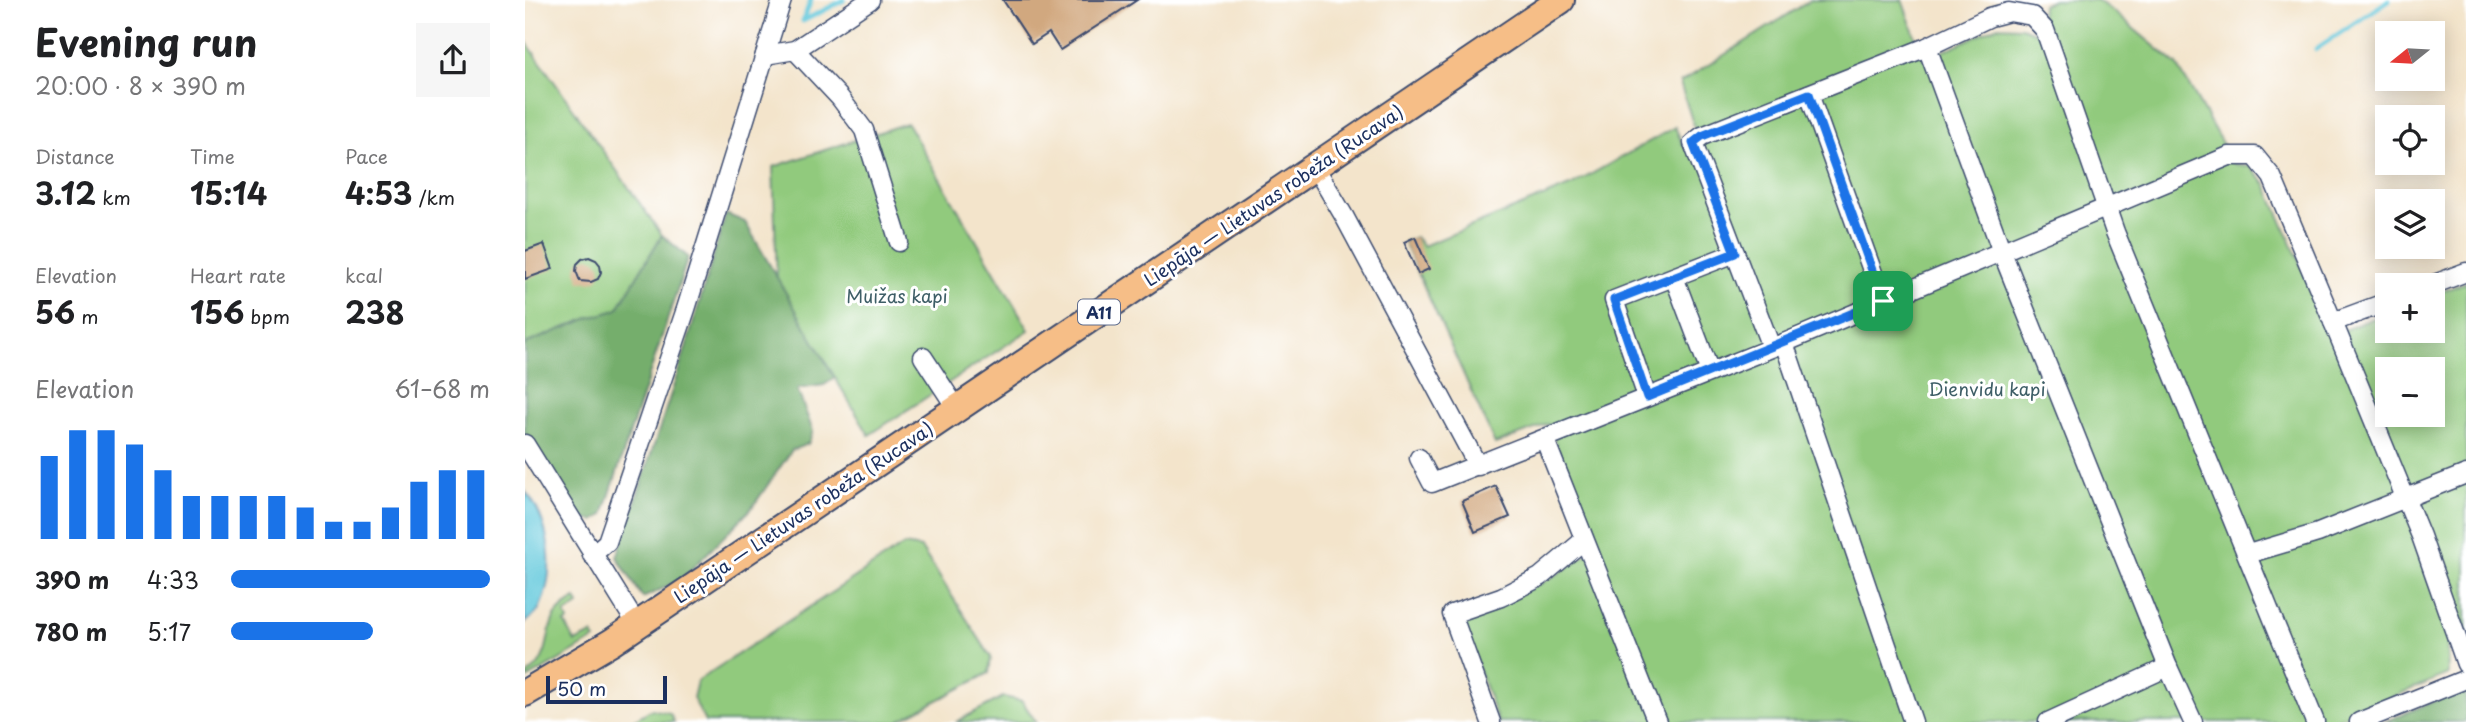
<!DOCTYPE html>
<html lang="en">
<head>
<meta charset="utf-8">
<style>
	:root { --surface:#fff; --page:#f6f6f6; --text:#202124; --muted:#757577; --accent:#1a73e8 }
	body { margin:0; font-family:"Playpen Sans",sans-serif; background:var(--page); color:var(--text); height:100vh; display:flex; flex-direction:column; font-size:26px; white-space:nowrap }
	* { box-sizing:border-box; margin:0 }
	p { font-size:23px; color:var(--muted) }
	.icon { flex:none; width:38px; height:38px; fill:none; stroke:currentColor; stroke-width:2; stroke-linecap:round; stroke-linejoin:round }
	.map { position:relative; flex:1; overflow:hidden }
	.sheet { display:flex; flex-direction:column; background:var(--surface); width:525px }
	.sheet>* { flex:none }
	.needle { width:46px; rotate:252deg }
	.controls { position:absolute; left:1850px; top:21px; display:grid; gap:14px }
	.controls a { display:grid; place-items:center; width:70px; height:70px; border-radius:0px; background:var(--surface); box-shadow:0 4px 18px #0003; font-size:35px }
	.scale { position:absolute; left:21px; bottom:18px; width:121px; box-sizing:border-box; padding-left:7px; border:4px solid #1b2f5e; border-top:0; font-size:19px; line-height:24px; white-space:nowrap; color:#1b2f5e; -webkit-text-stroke:5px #fff; paint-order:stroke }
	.pin { position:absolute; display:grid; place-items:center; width:60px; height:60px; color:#fff; margin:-30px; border-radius:14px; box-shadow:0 4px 10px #0006 }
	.round { display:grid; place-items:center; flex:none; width:74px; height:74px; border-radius:0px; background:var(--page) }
	.headline { display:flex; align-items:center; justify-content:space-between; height:119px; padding:0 35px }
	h1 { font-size:38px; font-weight:700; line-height:52px }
	.metrics { display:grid; grid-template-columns:repeat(3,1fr); gap:10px; height:119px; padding:7px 35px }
	.metrics div { display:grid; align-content:center }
	.metrics b { font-size:30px; font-weight:700 }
	.metrics small { font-size:19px; font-weight:400 }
	.metrics p { font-size:19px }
	.chart { height:196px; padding:14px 35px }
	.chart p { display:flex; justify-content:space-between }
	.chart svg { width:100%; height:126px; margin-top:7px; stroke:var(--accent); stroke-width:6 }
	ul { padding:0 35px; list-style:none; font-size:23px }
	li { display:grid; grid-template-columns:112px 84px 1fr; align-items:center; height:52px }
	li i { height:18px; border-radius:9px; background:var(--accent) }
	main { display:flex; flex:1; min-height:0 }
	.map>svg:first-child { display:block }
	.green { fill:#91ca7d; stroke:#567c6e; stroke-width:2; fill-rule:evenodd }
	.forest { fill:#74ae6c; stroke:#486e65; stroke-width:2 }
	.water { fill:#5ec7db; stroke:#3c7b9c; stroke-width:2 }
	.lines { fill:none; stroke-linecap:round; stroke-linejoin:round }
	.stream { stroke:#5ec7db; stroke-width:5 }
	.building { fill:#d1a87f }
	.minor-casing { stroke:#3b4a6e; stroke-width:21 }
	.highway-casing { stroke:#3b4a6e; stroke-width:30 }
	.minor { stroke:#fff; stroke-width:18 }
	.highway { stroke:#f6be87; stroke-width:26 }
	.route-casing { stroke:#fff; stroke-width:14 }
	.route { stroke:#1a73e8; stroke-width:9 }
	.labels { text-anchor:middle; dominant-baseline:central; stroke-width:6; stroke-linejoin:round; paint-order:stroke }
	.shield { fill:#fff; stroke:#5f6d8e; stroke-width:2 }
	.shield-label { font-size:16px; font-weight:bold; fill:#1b2f5e }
	.street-label { font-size:18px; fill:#1b2f5e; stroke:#fff }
	.park-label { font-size:18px; fill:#3e5e67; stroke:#fff }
</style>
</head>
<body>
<main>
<section class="sheet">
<div class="headline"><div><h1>Evening run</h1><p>20:00 · 8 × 390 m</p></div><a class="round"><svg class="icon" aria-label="share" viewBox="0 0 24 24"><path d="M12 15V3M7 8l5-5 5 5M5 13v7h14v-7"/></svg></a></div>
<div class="metrics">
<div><p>Distance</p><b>3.12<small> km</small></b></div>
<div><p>Time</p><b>15:14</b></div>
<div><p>Pace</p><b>4:53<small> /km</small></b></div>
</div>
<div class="metrics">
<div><p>Elevation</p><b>56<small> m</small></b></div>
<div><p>Heart rate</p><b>156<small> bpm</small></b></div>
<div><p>kcal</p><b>238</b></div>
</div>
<div class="chart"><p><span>Elevation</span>61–68 m</p>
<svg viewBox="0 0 160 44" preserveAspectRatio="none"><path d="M5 44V15M15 44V6M25 44V6M35 44V11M45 44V20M55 44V29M65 44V29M75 44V29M85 44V29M95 44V33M105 44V38M115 44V38M125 44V33M135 44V24M145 44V20M155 44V20"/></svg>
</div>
<ul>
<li><b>390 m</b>4:33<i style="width:100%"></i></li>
<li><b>780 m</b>5:17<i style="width:55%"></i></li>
</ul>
</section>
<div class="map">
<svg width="1941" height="722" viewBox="0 0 1941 722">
	<rect width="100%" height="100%" fill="#fff"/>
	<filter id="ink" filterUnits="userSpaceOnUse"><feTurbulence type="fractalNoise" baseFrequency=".0143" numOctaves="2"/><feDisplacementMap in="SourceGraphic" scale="14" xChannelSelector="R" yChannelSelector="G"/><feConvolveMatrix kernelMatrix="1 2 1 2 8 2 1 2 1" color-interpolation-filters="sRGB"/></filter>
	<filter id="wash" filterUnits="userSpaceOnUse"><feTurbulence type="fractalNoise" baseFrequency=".00686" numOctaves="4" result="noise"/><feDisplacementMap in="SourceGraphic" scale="28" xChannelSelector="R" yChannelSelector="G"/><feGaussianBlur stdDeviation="1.57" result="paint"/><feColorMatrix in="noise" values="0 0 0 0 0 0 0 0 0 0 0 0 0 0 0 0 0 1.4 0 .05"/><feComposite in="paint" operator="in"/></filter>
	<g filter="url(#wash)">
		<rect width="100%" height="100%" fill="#f3e4cb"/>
		<g class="green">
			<path d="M1286,0H1377L1399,60L1473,26L1496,27L1515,34L1517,5L1528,0H1572L1590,13L1652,65L1709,164L1724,166L1741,184L1806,335L1862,313V331H1908V295L1941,282V639L1922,647L1923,674L1806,722H973L936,620C982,599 1032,581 1071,546L1023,424L970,444L879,242L890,237L898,246L1047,185L1150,127L1158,145L1171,133L1155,83ZM1862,369H1908V415H1862Z"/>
			<polygon points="0,40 137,235 92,310 64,318 0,344"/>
			<polygon points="382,123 504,330 344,435 252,280 248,167"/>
			<polygon points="379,545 396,548 466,657 464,673 371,722 180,722 168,698 172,681"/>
			<path d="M51,599L54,605L40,614L43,621L40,623L50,642L67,634L70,639L0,680V677C4,673 10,669 13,665C31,640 14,617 51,599Z"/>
			<polygon points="478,697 497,701 511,722 431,722"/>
			<polygon points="127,709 145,713 149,722 105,722"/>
		</g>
		<g class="forest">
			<polygon points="201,214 220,222 310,378 299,385 272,389 288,431 283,444 267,450 226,509 156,580 118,598 92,557 159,354"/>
			<polygon points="137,235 163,257 78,515 69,521 53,518 0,433 0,344 64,318 92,310"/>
			<polygon points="1941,688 1941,722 1859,722"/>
		</g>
		<path class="water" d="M0,491C25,520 32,571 15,607C13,613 5,618 0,623Z"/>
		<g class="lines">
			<g class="stream">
				<polyline points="286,0 278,21 319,0"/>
				<polyline points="1791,49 1864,0"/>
			</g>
		</g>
		<g id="blocks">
			<g class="building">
				<polygon points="478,0 612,0 535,50 524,33 507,44"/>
				<polygon points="890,237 904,269 893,274 879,242"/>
				<polygon points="19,244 28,269 0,279 0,251"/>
				<polygon points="64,257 71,260 75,265 76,272 73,279 66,282 55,281 51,271 52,264 57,259"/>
				<polygon points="971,486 985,517 950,532 937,501"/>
			</g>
		</g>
	</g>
	<g filter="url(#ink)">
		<use href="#blocks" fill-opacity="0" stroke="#3b4a6e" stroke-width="2"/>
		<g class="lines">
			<defs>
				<g id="minor">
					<polyline points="1402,47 1477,252 1643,667 1668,722"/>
					<polyline points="270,50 315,98 339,130 374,242"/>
					<polyline points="240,55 270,50 345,0"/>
					<polyline points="1284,94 1358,301"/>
					<polyline points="790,167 819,216 953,466"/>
					<polyline points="1149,277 1185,372"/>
					<polyline points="1907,285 1941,272"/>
					<polyline points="1808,322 1862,302"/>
					<polyline points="1259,343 1388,722"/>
					<polyline points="1246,347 1168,143 1177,136 1402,47 1465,17 1484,12 1507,16 1520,30 1590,232 1790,722"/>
					<polyline points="398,357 432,409"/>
					<polyline points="1122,397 1089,300 1210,253"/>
					<polyline points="1020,440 1132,722"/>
					<polyline points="0,444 112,625"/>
					<polyline points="894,458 907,483 1259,343 1704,156 1730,156 1747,177 1808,322 1896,536 1941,664"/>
					<polyline points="1723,554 1793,533 1941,474"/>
					<polyline points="67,555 82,542 161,309 257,0"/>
					<polyline points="966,722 927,614 976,597 1015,577 1059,540"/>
					<polyline points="1523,722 1643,667"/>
					<polyline points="1834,722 1941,679"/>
				</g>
				<polyline id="highway" points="0,693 87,642 1036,0"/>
			</defs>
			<use href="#minor" class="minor-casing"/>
			<use href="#highway" class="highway-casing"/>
			<use href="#minor" class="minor"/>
			<use href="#highway" class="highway"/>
		</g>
	</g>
	<g class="lines" filter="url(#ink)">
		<defs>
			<polygon id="route" points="1284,94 1358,301 1122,397 1089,300 1210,253 1168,143 1177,136"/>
		</defs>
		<use href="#route" class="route-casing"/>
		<use href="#route" class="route"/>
	</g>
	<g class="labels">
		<rect class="shield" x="553" y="299.5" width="42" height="25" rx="5"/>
		<g class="shield-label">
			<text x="574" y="312">A11</text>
		</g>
		<g class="street-label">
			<text transform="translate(748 195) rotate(-34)">Liepāja — Lietuvas robeža (Rucava)</text>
			<text transform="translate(278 512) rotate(-34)">Liepāja — Lietuvas robeža (Rucava)</text>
		</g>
		<g class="park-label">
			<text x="372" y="295">Muižas kapi</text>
			<text x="1462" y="388">Dienvidu kapi</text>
		</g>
	</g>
</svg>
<div class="controls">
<a><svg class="needle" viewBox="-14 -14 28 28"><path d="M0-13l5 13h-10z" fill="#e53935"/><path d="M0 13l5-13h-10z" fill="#757577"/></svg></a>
<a><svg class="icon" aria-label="locate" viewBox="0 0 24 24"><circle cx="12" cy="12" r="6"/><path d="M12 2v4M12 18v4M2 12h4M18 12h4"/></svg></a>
<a><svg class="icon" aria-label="layers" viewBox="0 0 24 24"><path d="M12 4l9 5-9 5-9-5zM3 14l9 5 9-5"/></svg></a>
<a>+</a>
<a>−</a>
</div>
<div class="scale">50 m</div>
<div class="pin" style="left:1358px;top:301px;background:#1e9e55"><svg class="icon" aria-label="arrive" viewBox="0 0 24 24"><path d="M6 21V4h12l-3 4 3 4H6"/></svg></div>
</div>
</main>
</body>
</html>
